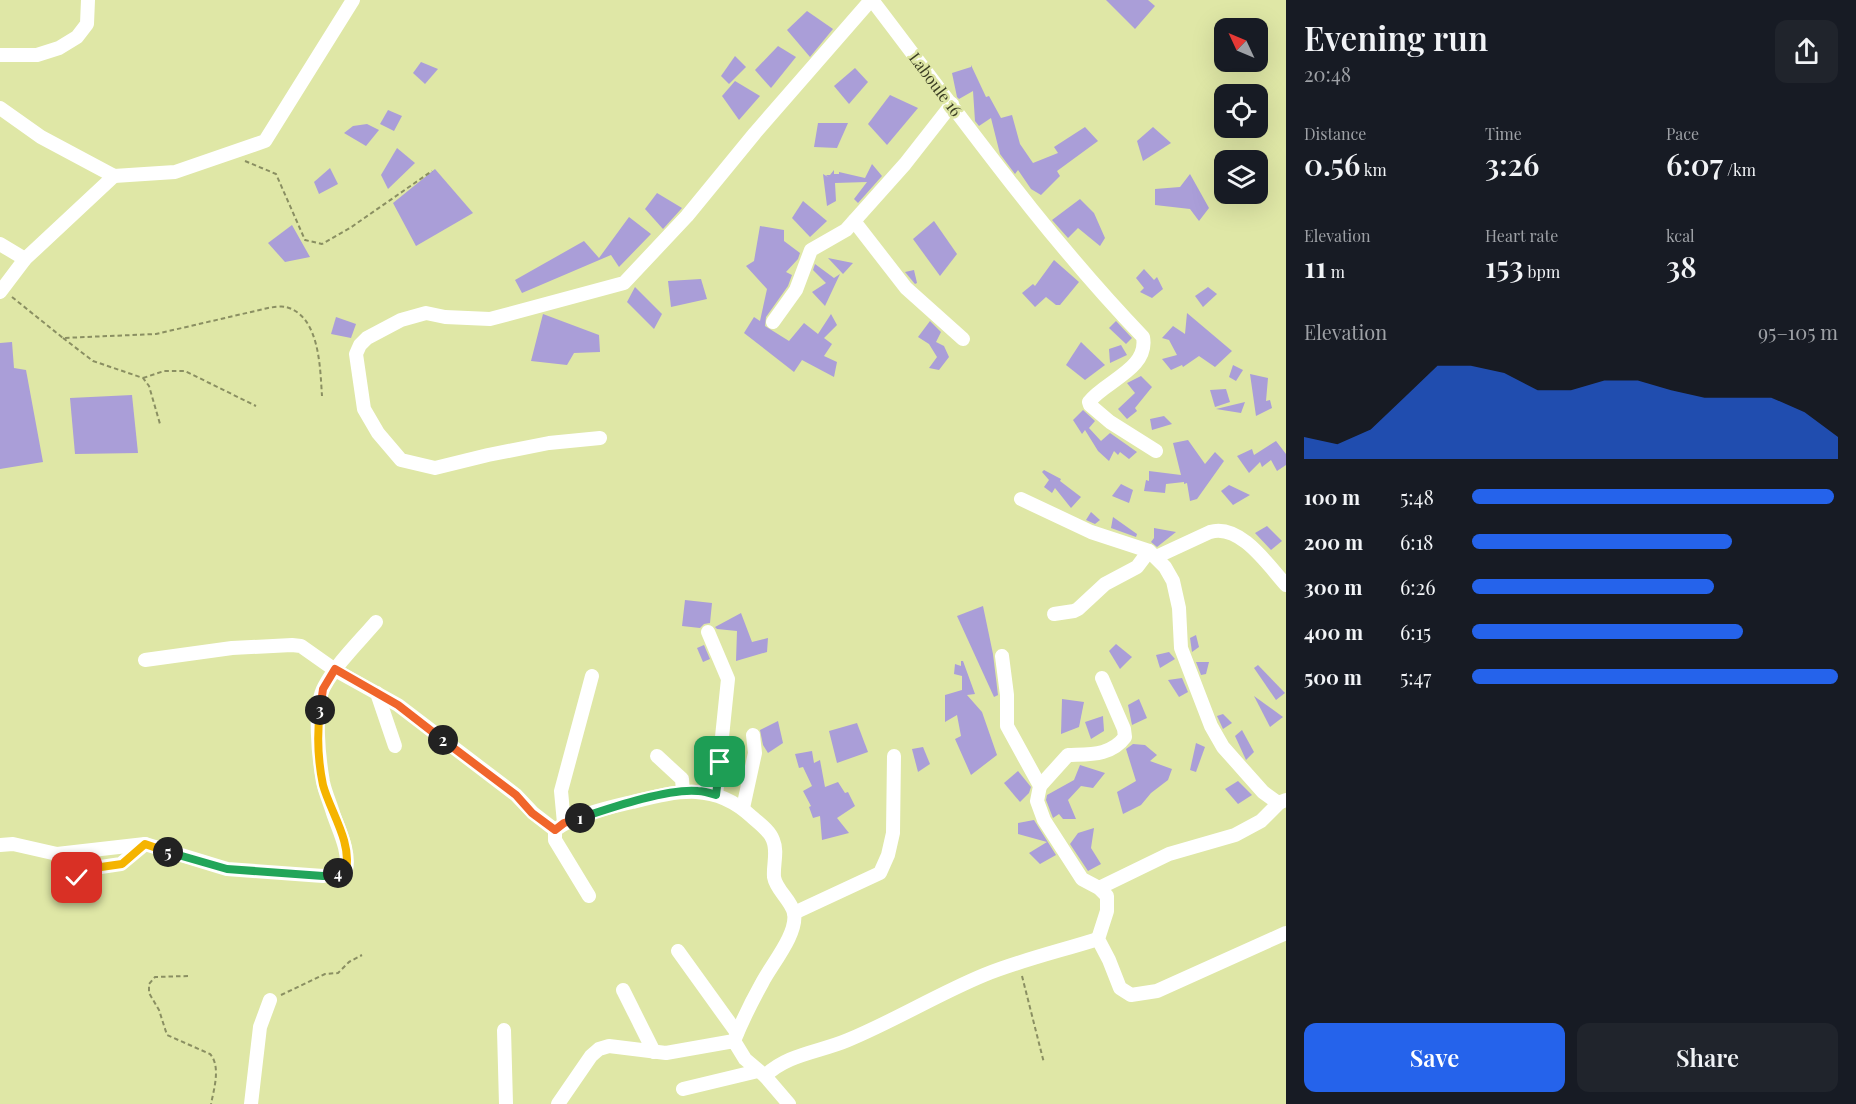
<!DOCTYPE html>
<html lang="en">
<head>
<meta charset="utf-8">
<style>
	:root { --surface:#171b24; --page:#20242c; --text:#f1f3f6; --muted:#9ea1a6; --accent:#2563eb }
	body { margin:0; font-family:"Playfair Display",serif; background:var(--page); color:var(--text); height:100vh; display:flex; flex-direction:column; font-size:22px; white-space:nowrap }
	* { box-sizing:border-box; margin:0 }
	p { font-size:20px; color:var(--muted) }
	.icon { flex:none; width:33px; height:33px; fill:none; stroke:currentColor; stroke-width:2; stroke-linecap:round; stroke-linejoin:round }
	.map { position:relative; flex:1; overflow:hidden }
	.panel { display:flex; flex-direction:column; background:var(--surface); width:570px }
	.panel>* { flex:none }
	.needle { width:39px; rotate:314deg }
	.tools { position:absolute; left:1214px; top:18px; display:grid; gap:12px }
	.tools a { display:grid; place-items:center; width:54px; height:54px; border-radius:12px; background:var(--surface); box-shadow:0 6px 24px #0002; font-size:30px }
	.pin { position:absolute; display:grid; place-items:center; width:51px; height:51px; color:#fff; margin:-26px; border-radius:12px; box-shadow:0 3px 9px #0006 }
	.km { position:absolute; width:30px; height:30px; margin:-15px; border-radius:50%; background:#222; color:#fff; font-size:16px; line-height:30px; text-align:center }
	.round { display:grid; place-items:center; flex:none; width:63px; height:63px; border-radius:12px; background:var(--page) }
	.overview { display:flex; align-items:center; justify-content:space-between; height:102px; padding:0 18px }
	h1 { font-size:33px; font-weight:600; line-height:45px }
	.stats { display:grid; grid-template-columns:repeat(3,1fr); gap:9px; height:102px; padding:6px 18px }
	.stats div { display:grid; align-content:center }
	.stats b { font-size:30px; font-weight:600 }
	.stats small { font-size:16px; font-weight:400 }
	.stats p { font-size:16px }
	.chart { height:168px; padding:12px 18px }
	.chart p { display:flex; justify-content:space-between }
	.chart svg { width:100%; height:108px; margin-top:6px; fill:var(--accent); opacity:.7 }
	.button { display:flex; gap:12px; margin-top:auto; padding:12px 18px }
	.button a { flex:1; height:69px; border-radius:12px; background:var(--accent); color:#fff; font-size:24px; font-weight:600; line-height:69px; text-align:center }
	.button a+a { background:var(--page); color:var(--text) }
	ul { padding:0 18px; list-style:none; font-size:20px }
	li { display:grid; grid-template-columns:96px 72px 1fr; align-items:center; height:45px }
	li i { height:15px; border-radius:8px; background:var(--accent) }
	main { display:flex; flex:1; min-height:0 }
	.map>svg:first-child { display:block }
	.building { fill:#aa9ed8 }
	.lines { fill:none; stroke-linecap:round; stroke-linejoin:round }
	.path { stroke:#8a8f62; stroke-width:2; stroke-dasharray:4.5 3; stroke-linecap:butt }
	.minor { stroke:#fff; stroke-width:14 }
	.split-1-casing { stroke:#fff; stroke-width:12 }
	.split-2-casing { stroke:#fff; stroke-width:12 }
	.split-3-casing { stroke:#fff; stroke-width:12 }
	.split-4-casing { stroke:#fff; stroke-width:12 }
	.split-5-casing { stroke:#fff; stroke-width:12 }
	.split-6-casing { stroke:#fff; stroke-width:12 }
	.split-1 { stroke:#22a559; stroke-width:8 }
	.split-2 { stroke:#f0652b; stroke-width:8 }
	.split-3 { stroke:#f0652b; stroke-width:8 }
	.split-4 { stroke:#f5b400; stroke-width:8 }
	.split-5 { stroke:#22a559; stroke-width:8 }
	.split-6 { stroke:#f5b400; stroke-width:8 }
	.labels { text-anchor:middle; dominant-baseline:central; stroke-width:5; stroke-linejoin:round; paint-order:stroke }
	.street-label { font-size:16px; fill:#3c3f25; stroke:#dfe7a6 }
</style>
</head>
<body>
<main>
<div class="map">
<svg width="1286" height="1104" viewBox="0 0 1286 1104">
	<rect width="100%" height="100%" fill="#dfe7a6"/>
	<g class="building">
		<polygon points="1106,0 1148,0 1155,6 1135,29"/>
		<polygon points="807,11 833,29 810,57 787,30"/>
		<polygon points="778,46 796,57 771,88 755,70"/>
		<polygon points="735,56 746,67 729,84 721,76"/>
		<polygon points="421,62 438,69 425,84 413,73"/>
		<polygon points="971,65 986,97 989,96 1001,118 1012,115 1020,144 1033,163 1058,153 1054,147 1085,127 1098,141 1057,171 1060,176 1041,195 1031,189 1018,170 1015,174 1000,154 991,118 979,126 975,121 973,91 959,99 957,97 952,73 971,67"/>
		<polygon points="855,68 868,82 849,104 834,86"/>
		<polygon points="735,81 760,96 739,120 722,96"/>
		<polygon points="890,95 918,108 887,145 868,124"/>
		<polygon points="388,110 402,116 394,131 380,124"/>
		<polygon points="818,123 848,123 837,148 814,147"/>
		<polygon points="367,124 379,130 366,146 344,133 353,126"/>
		<polygon points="1153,127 1171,143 1143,161 1137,141"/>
		<polygon points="397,148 415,163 388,189 381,175"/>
		<polygon points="872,164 882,176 858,203 854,199 867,182 835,183 836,201 827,206 823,174 828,177 826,175 830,175 834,170 834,174 839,174 839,172 865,178"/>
		<polygon points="330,168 338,184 319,194 314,182"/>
		<polygon points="435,169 473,213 416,246 393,203"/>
		<polygon points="1190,174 1209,208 1199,221 1190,209 1155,205 1155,189 1180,187"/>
		<polygon points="657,193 682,208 663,229 645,209"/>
		<polygon points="1080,199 1094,213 1105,238 1100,246 1078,228 1068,238 1052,220"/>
		<polygon points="803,201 827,221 810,237 792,218"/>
		<polygon points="629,217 651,234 619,267 611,255 522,293 515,280 584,241 599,258"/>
		<polygon points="934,221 957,254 940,276 913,239"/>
		<polygon points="292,225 310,257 285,262 268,243"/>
		<polygon points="760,226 784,230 784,241 800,253 798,259 786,272 792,275 788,286 766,317 765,326 789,341 804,323 818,334 831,314 837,325 824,338 832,344 824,356 837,362 834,377 802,360 794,372 744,333 754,317 760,321 767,289 746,266 754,261"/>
		<polygon points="828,258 853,263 843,274"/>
		<polygon points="1054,260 1079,282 1060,305 1056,305 1046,297 1035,307 1022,293 1033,284 1035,286"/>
		<polygon points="815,264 834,278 840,274 825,306 812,292 826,283 813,270"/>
		<polygon points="1144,269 1154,280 1157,277 1163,289 1152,298 1140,292 1144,288 1136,278"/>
		<polygon points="914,270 917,283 915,284 905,272"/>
		<polygon points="701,279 707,299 671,307 668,281"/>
		<polygon points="635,287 662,314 654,329 627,302"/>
		<polygon points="1208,287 1217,294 1203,307 1195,296"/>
		<polygon points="1187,313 1232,351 1215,367 1199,356 1183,367 1182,365 1171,370 1162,359 1177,355 1169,340 1162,338 1173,326 1185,334"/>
		<polygon points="543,314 599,335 600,352 574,353 567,365 531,361"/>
		<polygon points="336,317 356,324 351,338 331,334"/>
		<polygon points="930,321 941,332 936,342 944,346 949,357 939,370 929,368 937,357 929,344 918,337"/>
		<polygon points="1116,321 1132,338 1126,344 1109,328"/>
		<polygon points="12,342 14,368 26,370 43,462 0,469 0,343"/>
		<polygon points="1081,342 1105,365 1085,380 1066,365"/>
		<polygon points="1121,345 1127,355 1110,363 1109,349"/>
		<polygon points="1233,365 1243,370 1236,381 1229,377"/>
		<polygon points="1250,374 1268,378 1266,401 1270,400 1272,408 1256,416"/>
		<polygon points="1141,376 1152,387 1135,408 1137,411 1127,419 1118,409 1135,393 1127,383"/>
		<polygon points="1226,389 1230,402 1215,407 1210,390"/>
		<polygon points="132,395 138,453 75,454 70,398"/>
		<polygon points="1245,402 1241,413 1216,409"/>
		<polygon points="1083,410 1095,421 1089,428 1101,441 1110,433 1137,452 1129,459 1120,452 1118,455 1114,451 1109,461 1098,451 1085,430 1082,434 1073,420"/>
		<polygon points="1164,416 1172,424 1152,430 1150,419"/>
		<polygon points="1188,440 1205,464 1215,452 1224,461 1197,499 1190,501 1187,483 1184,484 1184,482 1166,484 1165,493 1144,491 1146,480 1149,481 1149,471 1181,475 1173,443"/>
		<polygon points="1276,441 1286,454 1286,465 1277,471 1271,460 1262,467 1260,462 1249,473 1237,456 1252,449 1254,455"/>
		<polygon points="1044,470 1061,479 1060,481 1081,497 1071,508 1055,488 1052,493 1044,487 1049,480 1042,472"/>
		<polygon points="1121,484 1133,490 1129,503 1112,496"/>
		<polygon points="1229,485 1250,495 1233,505 1221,491"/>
		<polygon points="1091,512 1100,520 1095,524 1086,520"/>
		<polygon points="1113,517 1137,534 1136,537 1111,528"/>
		<polygon points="1267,526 1282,541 1271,550 1255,533"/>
		<polygon points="1154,528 1176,532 1157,547 1151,542 1154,538"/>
		<polygon points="685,600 712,603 710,623 704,624 700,628 682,626"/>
		<polygon points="983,606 993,654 998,695 994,697 957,616"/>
		<polygon points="741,613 752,642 768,638 767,652 736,661 737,631 717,629 715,627"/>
		<polygon points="1196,635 1199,647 1192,652 1190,638"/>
		<polygon points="1116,644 1132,657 1120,669 1109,651"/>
		<polygon points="704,645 710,659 703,662 697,648"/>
		<polygon points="1169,652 1175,659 1160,668 1156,655"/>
		<polygon points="961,661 963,661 975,694 967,695 982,712 997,755 971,775 955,739 961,736 957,715 945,722 945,695 962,690 962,676 954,674 955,664 961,666"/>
		<polygon points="1196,662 1209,662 1206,674 1201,675"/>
		<polygon points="1258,665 1285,693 1276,700 1254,668"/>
		<polygon points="1182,678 1188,692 1179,697 1168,680"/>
		<polygon points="1254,696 1283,717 1270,727"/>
		<polygon points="1062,699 1084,702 1079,727 1061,734"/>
		<polygon points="1139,699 1147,718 1132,725 1128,705"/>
		<polygon points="1223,714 1232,723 1223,729 1217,716"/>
		<polygon points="1103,716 1104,731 1091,739 1085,722"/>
		<polygon points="778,721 783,743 768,753 763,745 760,730"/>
		<polygon points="857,723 868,752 837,763 829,731"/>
		<polygon points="1242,730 1254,752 1246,760 1235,736"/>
		<polygon points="1196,743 1205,747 1196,772 1190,770"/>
		<polygon points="1133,744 1145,745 1157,755 1150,761 1172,769 1168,780 1151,793 1141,805 1123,814 1117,792 1136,781 1126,749"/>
		<polygon points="923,747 930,764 918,772 912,749"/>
		<polygon points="812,751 814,763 820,760 825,787 838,782 845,793 848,792 855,806 837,818 849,833 822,840 820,816 813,818 809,807 811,806 803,791 812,786 803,767 799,768 795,754"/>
		<polygon points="1080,765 1105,773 1093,788 1081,786 1068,800 1076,819 1063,819 1059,814 1053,818 1046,800 1047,795 1074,780"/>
		<polygon points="1018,771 1031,787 1029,793 1020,802 1004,783"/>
		<polygon points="1238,781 1252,795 1238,804 1225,789"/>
		<polygon points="1034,820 1056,855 1040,864 1029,853 1047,842 1018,834 1018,823"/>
		<polygon points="1094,828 1091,848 1101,864 1088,871 1070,844 1078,833"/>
	</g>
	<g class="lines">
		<g class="path">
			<polyline points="245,161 276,174 305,240 322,244 350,228 432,171"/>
			<path d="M12,297L63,338L156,334L268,308C274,307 281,306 286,307C320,316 320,368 322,396"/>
			<polyline points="63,338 93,361 143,378 149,386 160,424"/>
			<polyline points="143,378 164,371 185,371 256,406"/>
			<path d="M188,976L155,977L149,984V993L159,1010L167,1035L210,1054C221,1066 214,1089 211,1104"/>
			<polyline points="1022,976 1044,1063"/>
			<polyline points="281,995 325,974 338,973 349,962 362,955"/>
		</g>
		<g class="minor">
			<path d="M872,0C960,115 1043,233 1143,337C1149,369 1105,381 1089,402L1090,405L1110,422L1156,451"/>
			<polyline points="0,55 37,55 59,48 77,37 87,24 88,0"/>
			<polyline points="0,108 41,137 114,176 175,172 265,141 353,0"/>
			<polyline points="854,221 906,288 963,339"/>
			<polyline points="0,244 25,259"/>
			<polyline points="0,292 25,259 114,176"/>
			<polyline points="773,322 796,290 811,250 846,230 905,164 952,104"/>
			<polyline points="600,438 549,443 488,455 435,468 401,460 378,433 364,409 356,354 360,345 367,338 401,320 426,313 445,317 490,319 624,283 687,216 755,133 871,0"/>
			<polyline points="1021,499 1091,532 1149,551 1165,567 1173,581 1179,608 1181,648 1211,726 1223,747 1263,792 1278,803 1286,800"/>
			<path d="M1156,557L1210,532C1240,523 1268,565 1286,585"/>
			<polyline points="1054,614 1074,611 1078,609 1105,584 1137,567 1149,551"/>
			<polyline points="708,632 728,679 716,795"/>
			<polyline points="1002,656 1007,695 1007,726 1040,786 1037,801 1044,820 1082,879 1099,888 1107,896 1107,911 1098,939 1109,960 1120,988 1131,995 1157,991 1286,933"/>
			<polyline points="145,660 232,648 292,645 301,646 335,670 398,705 516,795 533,813 555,830"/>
			<polyline points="377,693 395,746"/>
			<polyline points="657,756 682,779 683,791"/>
			<path d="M1040,786L1068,755C1089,754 1111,756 1125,737L1124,729L1102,678"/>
			<polyline points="743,808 755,753 753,735"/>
			<polyline points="564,823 561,791 592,676"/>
			<path d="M0,845L13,844L57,854L145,844L227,869L323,876L346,870C350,851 339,831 333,813C330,803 325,792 323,782C319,759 313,707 324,687C337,663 358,643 376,622"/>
			<polyline points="77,878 94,868 121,864 145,844"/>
			<polyline points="1099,888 1169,854 1235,835 1261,821 1279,803"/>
			<path d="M589,896L555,840V830C575,815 607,808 632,802C677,791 714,781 752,817C759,823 770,831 773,840C778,852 773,864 774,877C776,890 791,900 794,913C798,934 771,965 762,983C752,1001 742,1021 734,1041"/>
			<polyline points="794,913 880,873 888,855 893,833 894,756"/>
			<polyline points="678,951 737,1033"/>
			<polyline points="623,990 654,1052"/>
			<polyline points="504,1030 506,1104"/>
			<path d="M765,1076C787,1054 820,1052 848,1040C894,1021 938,994 984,975C1021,960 1060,951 1098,939"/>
			<polyline points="683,1089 758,1071"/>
			<polyline points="251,1104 260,1027 270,1000"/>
			<polyline points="558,1104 591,1056 599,1049 609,1046 666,1053 734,1041 745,1059 765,1076 789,1104"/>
		</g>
	</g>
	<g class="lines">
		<defs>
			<path id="split-1" d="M580,818C610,808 668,788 698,791C704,791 710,793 716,795L720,762"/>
			<polyline id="split-2" points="443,740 516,795 532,813 555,830 564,823 580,818"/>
			<polyline id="split-3" points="320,710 323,689 335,669 398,705 443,740"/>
			<path id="split-4" d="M320,710C317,734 318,761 323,785C330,811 352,842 346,870L338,873"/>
			<polyline id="split-5" points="168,852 227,869 323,876 338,873"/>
			<polyline id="split-6" points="77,878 94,868 122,864 145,844 168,852"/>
		</defs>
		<use href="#split-1" class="split-1-casing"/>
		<use href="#split-2" class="split-2-casing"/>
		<use href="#split-3" class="split-3-casing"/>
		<use href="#split-4" class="split-4-casing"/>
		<use href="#split-5" class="split-5-casing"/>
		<use href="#split-6" class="split-6-casing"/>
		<use href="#split-1" class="split-1"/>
		<use href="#split-2" class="split-2"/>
		<use href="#split-3" class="split-3"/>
		<use href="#split-4" class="split-4"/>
		<use href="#split-5" class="split-5"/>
		<use href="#split-6" class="split-6"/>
	</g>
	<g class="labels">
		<g class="street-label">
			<text transform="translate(936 84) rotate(53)">Laboule 16</text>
		</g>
	</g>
</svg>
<div class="tools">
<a><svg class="needle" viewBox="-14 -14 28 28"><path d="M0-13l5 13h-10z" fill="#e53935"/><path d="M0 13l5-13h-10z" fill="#9ea1a6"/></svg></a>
<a><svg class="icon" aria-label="locate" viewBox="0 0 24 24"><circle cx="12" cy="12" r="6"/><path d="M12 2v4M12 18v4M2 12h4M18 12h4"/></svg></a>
<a><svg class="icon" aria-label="layers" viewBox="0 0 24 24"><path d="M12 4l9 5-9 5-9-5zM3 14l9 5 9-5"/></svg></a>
</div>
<div class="pin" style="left:720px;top:762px;background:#1e9e55"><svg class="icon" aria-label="arrive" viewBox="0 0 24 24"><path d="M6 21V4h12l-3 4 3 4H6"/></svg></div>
<div class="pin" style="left:77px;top:878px;background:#d93025"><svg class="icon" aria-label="check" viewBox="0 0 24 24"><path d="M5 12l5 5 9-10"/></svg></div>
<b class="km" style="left:580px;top:818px">1</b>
<b class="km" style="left:443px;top:740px">2</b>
<b class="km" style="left:320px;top:710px">3</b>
<b class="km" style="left:338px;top:873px">4</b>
<b class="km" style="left:168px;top:852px">5</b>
</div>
<section class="panel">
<div class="overview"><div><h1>Evening run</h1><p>20:48</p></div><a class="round"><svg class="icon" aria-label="share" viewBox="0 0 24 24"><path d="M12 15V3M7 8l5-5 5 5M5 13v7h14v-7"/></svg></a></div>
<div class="stats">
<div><p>Distance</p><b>0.56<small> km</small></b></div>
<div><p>Time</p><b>3:26</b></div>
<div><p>Pace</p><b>6:07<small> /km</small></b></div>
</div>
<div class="stats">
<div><p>Elevation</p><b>11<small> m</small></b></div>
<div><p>Heart rate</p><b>153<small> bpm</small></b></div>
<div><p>kcal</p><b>38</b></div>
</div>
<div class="chart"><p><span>Elevation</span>95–105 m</p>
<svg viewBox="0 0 160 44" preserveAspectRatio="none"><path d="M0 44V35L10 38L20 32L30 19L40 6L50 6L60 9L70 16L80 16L90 12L100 12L110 16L120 19L130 19L140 19L150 25L160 35V44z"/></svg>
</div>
<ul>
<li><b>100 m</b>5:48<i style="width:99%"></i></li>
<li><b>200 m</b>6:18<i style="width:71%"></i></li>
<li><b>300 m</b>6:26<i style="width:66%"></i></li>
<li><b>400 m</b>6:15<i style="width:74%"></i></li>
<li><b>500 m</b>5:47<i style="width:100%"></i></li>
</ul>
<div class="button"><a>Save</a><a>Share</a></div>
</section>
</main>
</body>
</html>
